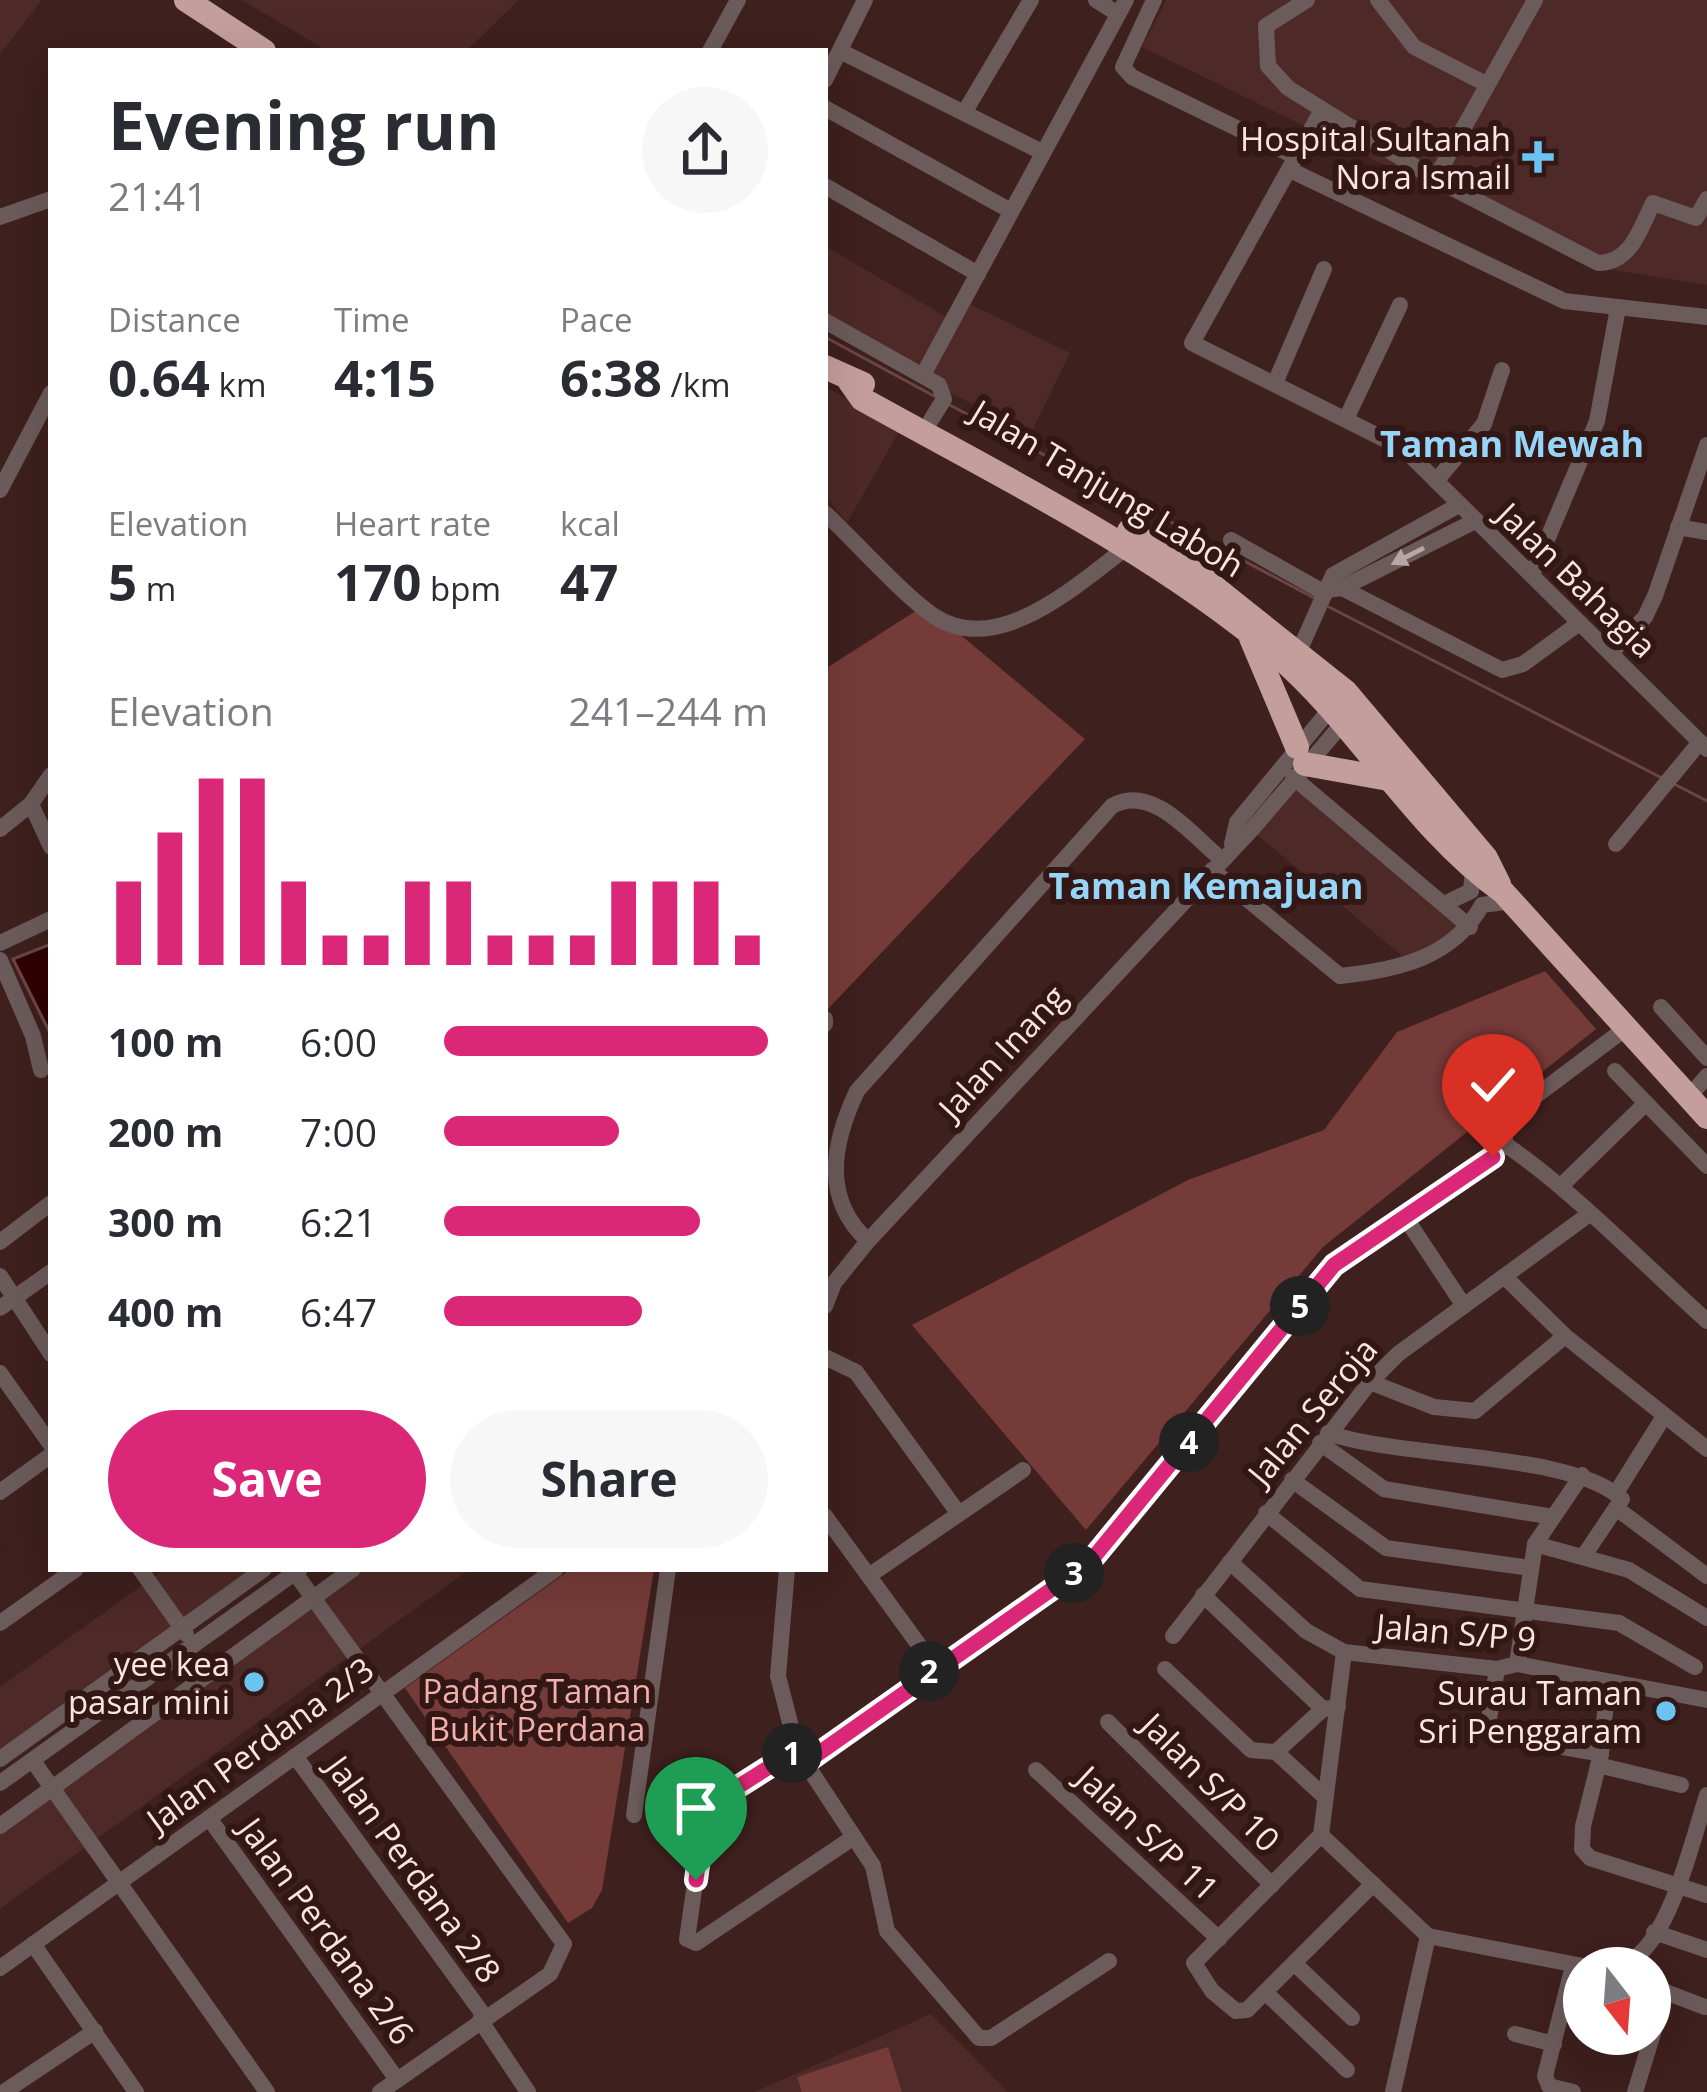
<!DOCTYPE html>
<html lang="en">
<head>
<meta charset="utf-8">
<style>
	:root { --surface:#fff; --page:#f7f7f7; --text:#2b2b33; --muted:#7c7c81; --accent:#db2777 }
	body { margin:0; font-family:"Open Sans",sans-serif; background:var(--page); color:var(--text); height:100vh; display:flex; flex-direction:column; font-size:45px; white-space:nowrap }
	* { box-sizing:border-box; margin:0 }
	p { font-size:39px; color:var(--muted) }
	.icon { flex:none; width:66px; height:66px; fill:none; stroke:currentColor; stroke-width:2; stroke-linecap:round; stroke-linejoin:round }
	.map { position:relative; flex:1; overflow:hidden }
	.panel { position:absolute; left:48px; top:48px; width:780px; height:1524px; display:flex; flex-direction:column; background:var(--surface); border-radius:0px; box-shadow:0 12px 48px #0002 }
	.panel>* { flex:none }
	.needle { width:78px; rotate:163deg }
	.tools { position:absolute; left:1563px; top:1947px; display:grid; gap:24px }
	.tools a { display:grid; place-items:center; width:108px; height:108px; border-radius:50%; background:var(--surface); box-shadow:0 12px 48px #0002; font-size:60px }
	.pin { position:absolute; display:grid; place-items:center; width:102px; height:102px; color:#fff; margin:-123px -51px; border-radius:50% 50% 50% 0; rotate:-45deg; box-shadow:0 0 12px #0007 }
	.pin .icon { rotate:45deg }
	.km { position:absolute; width:60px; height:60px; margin:-30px; border-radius:50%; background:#222; color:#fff; font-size:33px; line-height:60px; text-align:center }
	.round { display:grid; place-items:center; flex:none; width:126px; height:126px; border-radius:63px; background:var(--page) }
	.head { display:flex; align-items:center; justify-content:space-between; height:204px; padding:0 60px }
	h1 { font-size:66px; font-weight:700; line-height:90px }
	.figures { display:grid; grid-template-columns:repeat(3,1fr); gap:18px; height:204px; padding:12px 60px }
	.figures div { display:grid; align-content:center }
	.figures b { font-size:51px; font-weight:700 }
	.figures small { font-size:33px; font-weight:400 }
	.figures p { font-size:33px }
	.chart { height:336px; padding:24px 60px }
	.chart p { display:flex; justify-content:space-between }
	.chart svg { width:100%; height:216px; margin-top:12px; stroke:var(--accent); stroke-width:6 }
	.primary-button { display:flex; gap:24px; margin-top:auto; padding:24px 60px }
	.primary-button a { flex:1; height:138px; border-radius:72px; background:var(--accent); color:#fff; font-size:48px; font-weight:700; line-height:138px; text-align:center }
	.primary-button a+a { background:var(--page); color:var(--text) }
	ul { padding:0 60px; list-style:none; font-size:39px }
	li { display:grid; grid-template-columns:192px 144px 1fr; align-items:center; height:90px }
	li i { height:30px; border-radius:15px; background:var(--accent) }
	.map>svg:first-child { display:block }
	.built { fill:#4d2927 }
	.green { fill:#753b38 }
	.water { fill:#2f0002; stroke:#6c4546; stroke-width:3 }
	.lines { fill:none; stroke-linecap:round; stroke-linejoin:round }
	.stream { stroke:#6c4546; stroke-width:3 }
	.minor { stroke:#6b5b5a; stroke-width:16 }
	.highway { stroke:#c49e9b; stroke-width:24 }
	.oneway { fill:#baa7a5 }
	.route-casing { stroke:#fff; stroke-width:24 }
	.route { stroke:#db2777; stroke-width:15 }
	.poi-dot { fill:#6ac3f1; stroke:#331715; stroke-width:4.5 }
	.labels { text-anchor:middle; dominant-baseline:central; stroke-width:12; stroke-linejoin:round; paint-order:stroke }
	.poi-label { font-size:33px; fill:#fae5e3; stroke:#331715; text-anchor:end }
	.street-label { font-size:33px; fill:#fae5e3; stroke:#331715 }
	.park-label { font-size:33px; fill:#f2b0ab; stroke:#331715 }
	.neighbourhood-label { font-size:36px; font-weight:bold; fill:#96d5f7; stroke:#331715 }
</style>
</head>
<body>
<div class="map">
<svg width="1707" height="2092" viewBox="0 0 1707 2092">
	<rect width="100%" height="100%" fill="#3e201e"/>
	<g class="built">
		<polygon points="0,0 42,0 0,54"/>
		<polygon points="241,0 519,0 466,51 328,51"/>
		<polygon points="1166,0 1707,0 1707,285 1594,267 1142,47"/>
		<polygon points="825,246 955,322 966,302 1070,353 1030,435 825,326"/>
		<polygon points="825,387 901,428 847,523 825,495"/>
		<polygon points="1293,771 1475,925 1414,966 1248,827"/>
		<polygon points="165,1569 271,1569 0,1764 0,1687"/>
		<polygon points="344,1569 470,1569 0,1909 0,1820"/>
		<polygon points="931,2014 1008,2092 754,2092"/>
	</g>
	<g class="green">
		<polygon points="925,605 1085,739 825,1012 825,669"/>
		<polygon points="1545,971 1596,1029 1323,1247 1086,1530 912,1325 1188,1180 1324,1130 1397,1032"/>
		<polygon points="571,1569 654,1569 602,1890 592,1908 568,1923 405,1688"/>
		<polygon points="888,2047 902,2092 802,2092 797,2077"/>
	</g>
	<polygon class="water" points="51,944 51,1035 13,959"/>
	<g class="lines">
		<g class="stream">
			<polyline points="825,337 934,396"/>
			<polyline points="948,404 1316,599"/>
			<polyline points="1329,607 1662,778"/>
			<polyline points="1676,785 1707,801"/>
		</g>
		<g class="minor">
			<polyline points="1096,0 1118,14"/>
			<polyline points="1154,0 1123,67 1132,77 1296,157"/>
			<path d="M1307,0L1266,26L1268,66L1288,88L1435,179L1598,263C1631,263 1640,229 1653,203L1696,218L1707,199"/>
			<polyline points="1378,0 1414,47 1486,84"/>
			<polyline points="710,51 738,0"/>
			<polyline points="840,51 1042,152"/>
			<polyline points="825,80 865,0"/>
			<polyline points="825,108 1011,211"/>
			<polyline points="1322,110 1192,343 1404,449 1707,749"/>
			<polyline points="964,113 1031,0"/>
			<polyline points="1290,170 1564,301 1707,317"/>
			<polyline points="1435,179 1535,0"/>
			<polyline points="825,186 978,274"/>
			<polyline points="0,217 51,199"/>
			<polyline points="825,321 939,385 944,399 931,420"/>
			<polyline points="923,375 1126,0"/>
			<polyline points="1275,383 1324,269"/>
			<polyline points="1347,417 1400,305"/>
			<polyline points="1436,481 1484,424 1502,370"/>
			<polyline points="0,490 51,393"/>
			<path d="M825,513C854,540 904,596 934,616C998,659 1079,583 1126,548"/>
			<polyline points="1678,527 1707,532"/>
			<polyline points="1231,540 1325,593"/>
			<polyline points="1533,573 1597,421 1618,308"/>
			<polyline points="1342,588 1473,522"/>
			<polyline points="1327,590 1342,588 1502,670 1523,664 1578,624"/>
			<polyline points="1611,653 1645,617 1655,596 1707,445"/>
			<polyline points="1296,658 1333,575 1457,506"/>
			<polyline points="1293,777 1470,927"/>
			<polyline points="31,804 51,847"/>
			<polyline points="0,829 31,804 51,775"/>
			<polyline points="1232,844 1237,822 1336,702"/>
			<polyline points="1616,844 1700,742"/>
			<path d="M1212,870L1340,976C1397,970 1453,958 1482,905L1512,901"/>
			<polyline points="1444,904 1471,891 1473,870"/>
			<polyline points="0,943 51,919"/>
			<polyline points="0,960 33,1036 41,1070"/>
			<polyline points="1661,1007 1707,1058"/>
			<polyline points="825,1019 825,1024"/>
			<polyline points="1615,1071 1707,1166"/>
			<polyline points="1689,1097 1707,1076"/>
			<path d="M1505,1144C1578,1195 1640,1261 1707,1321"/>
			<polyline points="1563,1184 1646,1103"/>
			<polyline points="1405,1217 1464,1306"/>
			<path d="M868,1241C822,1199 832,1144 857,1091L1112,806C1152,783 1192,835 1221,859"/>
			<polyline points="0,1242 51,1203"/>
			<polyline points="0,1276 51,1354"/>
			<polyline points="1506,1278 1565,1336 1707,1449"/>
			<polyline points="825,1306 834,1283 868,1241 1253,828 1350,715"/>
			<polyline points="0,1308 51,1272"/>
			<polyline points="825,1357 856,1372 959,1514"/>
			<polyline points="0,1373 51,1445"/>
			<polyline points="1370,1382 1434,1407 1475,1411 1565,1336"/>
			<path d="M1328,1433C1403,1459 1572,1452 1622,1499L1583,1557"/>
			<polyline points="1320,1443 1384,1489 1553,1517"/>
			<polyline points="1292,1480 1386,1548 1530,1568"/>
			<polyline points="0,1492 51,1455"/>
			<polyline points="1616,1493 1663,1418"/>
			<polyline points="1616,1508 1707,1576"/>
			<polyline points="1266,1513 1360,1589 1619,1623 1695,1667"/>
			<polyline points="825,1516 935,1667"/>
			<polyline points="1535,1544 1629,1570 1707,1618"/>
			<polyline points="1230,1562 1306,1631 1344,1652 1497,1669 1517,1664 1707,1700"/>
			<polyline points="140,1569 186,1634"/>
			<polyline points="787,1569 778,1676 797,1750 873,1866 887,1931 979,2038 991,2038 1109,1961"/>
			<polyline points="295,1573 564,1944 550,1974 380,2092"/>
			<polyline points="870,1575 1023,1470"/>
			<polyline points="1203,1595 1323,1709 1338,1707"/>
			<polyline points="0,1623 76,1569"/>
			<polyline points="1173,1636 1370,1382 1398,1354 1588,1215"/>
			<polyline points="1344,1652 1321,1835 1194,1963 1212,1991 1236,2011 1247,2010 1373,1884"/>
			<polyline points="1517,1664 1535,1544 1582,1475"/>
			<polyline points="1165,1669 1251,1750 1276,1752 1325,1797"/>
			<polyline points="1497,1669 1489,1719 1495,1735 1601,1754"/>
			<polyline points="1608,1682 1601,1754 1583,1826 1582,1849 1590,1858 1707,1895"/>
			<polyline points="1108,1722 1272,1885"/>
			<polyline points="797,1750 706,1807 687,1939 696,1943 854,1837"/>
			<polyline points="1276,1752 1323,1709"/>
			<polyline points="295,1756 485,2017"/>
			<polyline points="0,1759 264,1569"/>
			<polyline points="33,1761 267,2092"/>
			<polyline points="805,1763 1089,1563 1334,1265 1493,1157 1505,1144 1505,1127 1513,1113 1626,1028"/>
			<polyline points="1598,1765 1681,1785"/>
			<polyline points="1036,1770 1219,1939"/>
			<polyline points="0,1783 300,1569"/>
			<polyline points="634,1815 668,1569"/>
			<polyline points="209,1818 396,2078"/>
			<polyline points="0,1826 353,1569"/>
			<polyline points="1321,1835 1428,1936 1593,1968"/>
			<polyline points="1654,1932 1707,1950"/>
			<polyline points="33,1944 136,2092"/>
			<polyline points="1295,1964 1352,2018"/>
			<polyline points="1573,1966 1545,2076 1549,2086 1573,2092"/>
			<polyline points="0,1968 556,1569"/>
			<path d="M1601,1968C1612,1966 1627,1965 1636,1957C1672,1930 1693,1838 1707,1795"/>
			<polyline points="1663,1991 1705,2007"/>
			<polyline points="1266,1993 1347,2070"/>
			<polyline points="480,2020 528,2092"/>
			<polyline points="1515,2034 1554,2044"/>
			<polyline points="4,2092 95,2031"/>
			<polyline points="1393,2092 1428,1936"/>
			<polyline points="1635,2092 1664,1998 1650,1977"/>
		</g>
		<g class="highway">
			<polyline points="186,0 264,51"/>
			<polyline points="825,367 863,384"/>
			<path d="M850,382L862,399C1002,477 1152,550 1276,654C1359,725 1414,829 1503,892L1707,1117"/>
			<polyline points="1129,531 1204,579 1346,692 1486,858 1499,884"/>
			<polyline points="1251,638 1297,747"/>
			<polyline points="1305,764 1394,780"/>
		</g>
	</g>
	<defs><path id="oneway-solid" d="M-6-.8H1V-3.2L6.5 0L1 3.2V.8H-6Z" transform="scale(3)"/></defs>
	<use class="oneway" href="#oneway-solid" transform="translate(1408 556) rotate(153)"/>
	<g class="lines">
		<defs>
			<polyline id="route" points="696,1880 706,1807 796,1750 805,1763 1089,1563 1334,1265 1493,1157"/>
		</defs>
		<use href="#route" class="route-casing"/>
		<use href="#route" class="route"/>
	</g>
	<g class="poi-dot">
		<path d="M1532 139h12v12h12v12h-12v12h-12v-12h-12v-12h12z"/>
		<circle cx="254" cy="1682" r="12"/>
		<circle cx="1666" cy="1711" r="12"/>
	</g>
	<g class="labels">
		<g class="poi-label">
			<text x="1511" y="138">Hospital Sultanah<tspan x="1511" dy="38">Nora Ismail</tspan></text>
			<text x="230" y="1663">yee kea<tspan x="230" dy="38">pasar mini</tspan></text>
			<text x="1642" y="1692">Surau Taman<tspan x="1642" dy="38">Sri Penggaram</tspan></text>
		</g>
		<g class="street-label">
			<text transform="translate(1108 488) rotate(31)">Jalan Tanjung Laboh</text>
			<text transform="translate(1577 580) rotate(44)">Jalan Bahagia</text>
			<text transform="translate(1002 1052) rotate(-47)">Jalan Inang</text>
			<text transform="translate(1312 1411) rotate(-50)">Jalan Seroja</text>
			<text transform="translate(1456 1632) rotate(5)">Jalan S/P 9</text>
			<text transform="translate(260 1744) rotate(-36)">Jalan Perdana 2/3</text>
			<text transform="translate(1211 1782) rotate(45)">Jalan S/P 10</text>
			<text transform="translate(1148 1833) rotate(43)">Jalan S/P 11</text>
			<text transform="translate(414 1869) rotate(54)">Jalan Perdana 2/8</text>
			<text transform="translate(327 1931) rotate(54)">Jalan Perdana 2/6</text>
		</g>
		<g class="park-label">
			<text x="537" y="1690">Padang Taman<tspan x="537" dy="38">Bukit Perdana</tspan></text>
		</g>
		<g class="neighbourhood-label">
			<text x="1512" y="443">Taman Mewah</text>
			<text x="1206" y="885">Taman Kemajuan</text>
		</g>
	</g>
</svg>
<div class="tools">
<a><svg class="needle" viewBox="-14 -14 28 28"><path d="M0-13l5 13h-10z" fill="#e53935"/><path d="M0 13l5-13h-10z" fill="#7c7c81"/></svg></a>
</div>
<div class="pin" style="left:696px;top:1880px;background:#1e9e55"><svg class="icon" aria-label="arrive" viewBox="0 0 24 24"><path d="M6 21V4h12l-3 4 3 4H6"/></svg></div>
<div class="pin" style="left:1493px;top:1157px;background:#d93025"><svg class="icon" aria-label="check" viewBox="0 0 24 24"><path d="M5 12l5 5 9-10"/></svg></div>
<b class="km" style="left:792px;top:1753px">1</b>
<b class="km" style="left:929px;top:1671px">2</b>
<b class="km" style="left:1074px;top:1573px">3</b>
<b class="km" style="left:1189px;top:1442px">4</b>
<b class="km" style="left:1300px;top:1306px">5</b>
<section class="panel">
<div class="head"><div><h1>Evening run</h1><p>21:41</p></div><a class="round"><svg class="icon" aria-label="share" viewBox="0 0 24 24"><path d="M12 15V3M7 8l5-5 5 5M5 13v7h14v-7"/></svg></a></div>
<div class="figures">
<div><p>Distance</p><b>0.64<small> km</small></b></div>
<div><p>Time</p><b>4:15</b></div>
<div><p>Pace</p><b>6:38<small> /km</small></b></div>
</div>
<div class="figures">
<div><p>Elevation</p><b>5<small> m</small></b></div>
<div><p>Heart rate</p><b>170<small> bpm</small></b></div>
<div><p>kcal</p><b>47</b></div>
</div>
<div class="chart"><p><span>Elevation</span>241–244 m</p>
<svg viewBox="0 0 160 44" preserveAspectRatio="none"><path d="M5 44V27M15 44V17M25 44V6M35 44V6M45 44V27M55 44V38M65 44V38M75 44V27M85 44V27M95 44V38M105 44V38M115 44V38M125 44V27M135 44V27M145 44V27M155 44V38"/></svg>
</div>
<ul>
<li><b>100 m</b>6:00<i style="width:100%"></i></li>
<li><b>200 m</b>7:00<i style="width:54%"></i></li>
<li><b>300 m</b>6:21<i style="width:79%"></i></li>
<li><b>400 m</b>6:47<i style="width:61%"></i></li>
</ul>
<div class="primary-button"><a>Save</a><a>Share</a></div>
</section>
</div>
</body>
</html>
